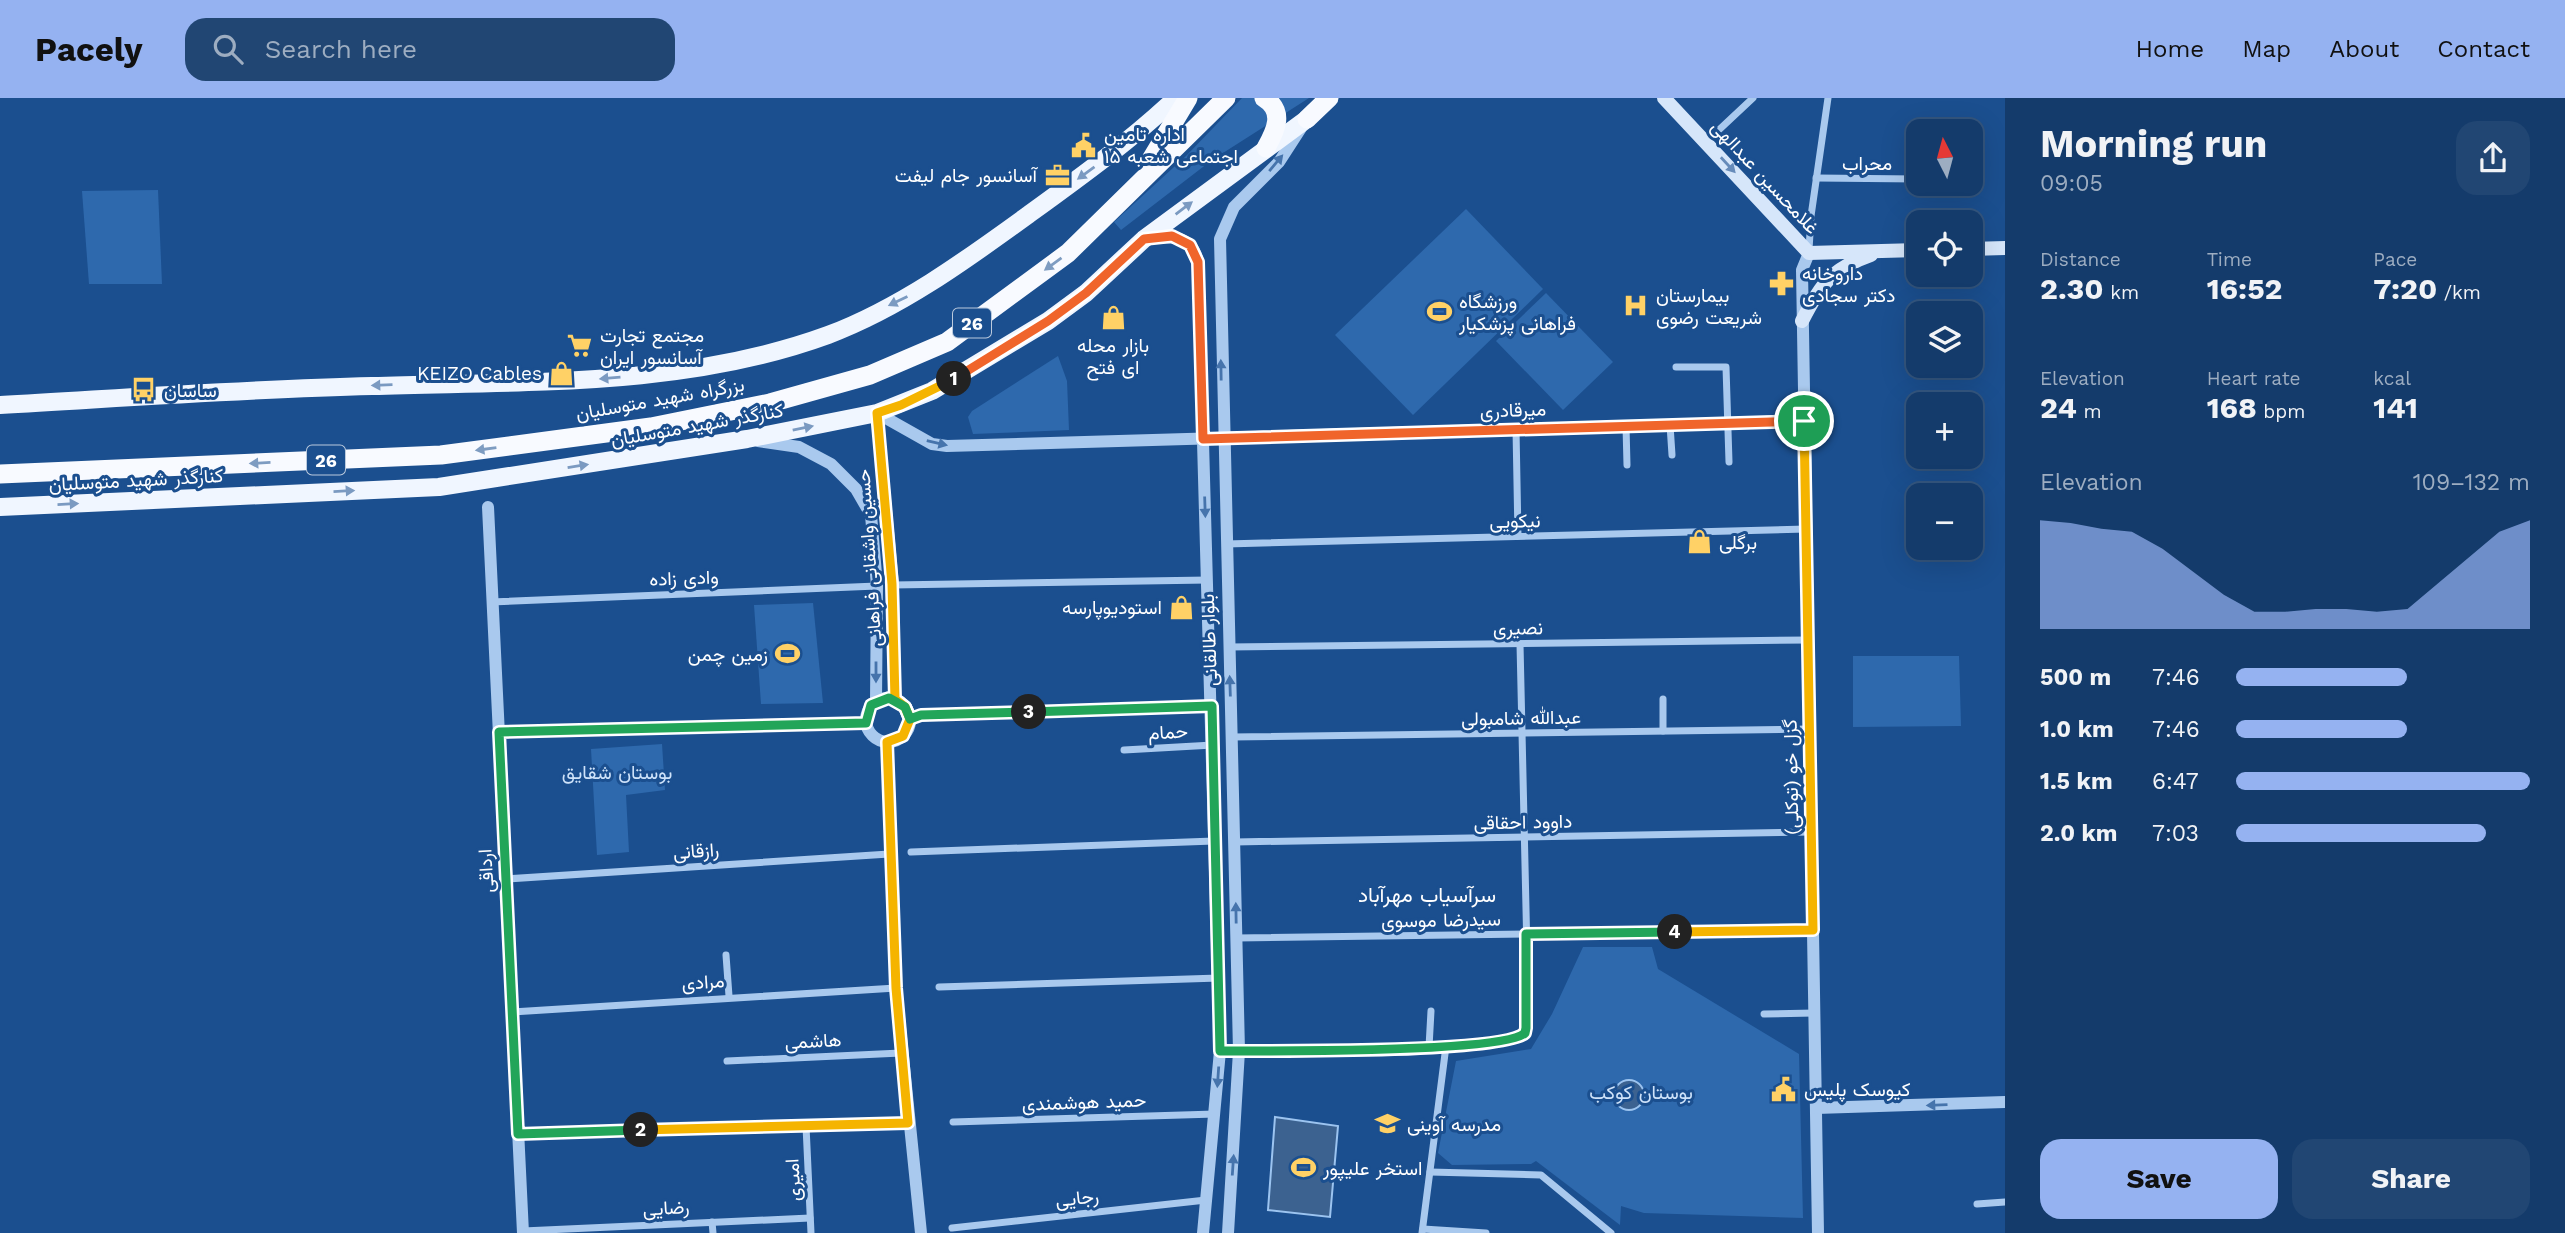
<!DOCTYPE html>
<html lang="en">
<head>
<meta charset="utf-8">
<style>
	:root { --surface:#143b6b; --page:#214673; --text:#f1f3f6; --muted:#9dadc1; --line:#33557e; --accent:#95b2f1 }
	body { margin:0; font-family:"Work Sans",Vazirmatn,sans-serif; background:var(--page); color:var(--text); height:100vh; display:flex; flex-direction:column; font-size:26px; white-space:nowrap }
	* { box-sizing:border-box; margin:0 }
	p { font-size:23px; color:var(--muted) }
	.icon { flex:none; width:38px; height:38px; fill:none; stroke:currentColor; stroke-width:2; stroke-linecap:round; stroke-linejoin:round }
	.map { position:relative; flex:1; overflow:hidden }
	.drawer { display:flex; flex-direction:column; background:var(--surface); width:560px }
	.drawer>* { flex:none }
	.needle { width:46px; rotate:354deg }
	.tools { position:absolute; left:1906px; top:21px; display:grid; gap:14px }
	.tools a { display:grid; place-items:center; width:77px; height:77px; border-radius:14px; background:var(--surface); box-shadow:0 7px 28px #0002,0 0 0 2px var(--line); font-size:35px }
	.pin { position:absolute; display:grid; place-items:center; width:60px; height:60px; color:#fff; margin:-30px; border:4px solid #fff; border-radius:50%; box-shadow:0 2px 7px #0007 }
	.km { position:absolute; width:35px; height:35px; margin:-18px; border-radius:50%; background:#222; color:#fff; font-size:19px; line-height:35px; text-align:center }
	.round { display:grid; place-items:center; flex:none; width:74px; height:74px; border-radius:21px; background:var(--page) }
	.summary { display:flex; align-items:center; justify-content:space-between; height:119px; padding:0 35px }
	h1 { font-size:38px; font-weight:700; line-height:52px }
	.metrics { display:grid; grid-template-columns:repeat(3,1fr); gap:10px; height:119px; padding:7px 35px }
	.metrics div { display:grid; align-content:center }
	.metrics b { font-size:30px; font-weight:700 }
	.metrics small { font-size:19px; font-weight:400 }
	.metrics p { font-size:19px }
	.chart { height:196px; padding:14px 35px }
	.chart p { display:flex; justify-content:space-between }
	.chart svg { width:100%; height:126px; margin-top:7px; fill:var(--accent); opacity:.7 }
	.action { display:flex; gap:14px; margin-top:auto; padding:14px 35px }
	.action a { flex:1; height:80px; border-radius:21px; background:var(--accent); color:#111; font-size:28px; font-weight:700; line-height:80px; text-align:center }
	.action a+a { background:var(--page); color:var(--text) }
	ul { padding:0 35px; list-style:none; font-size:23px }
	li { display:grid; grid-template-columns:112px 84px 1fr; align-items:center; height:52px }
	li i { height:18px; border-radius:9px; background:var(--accent) }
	header { display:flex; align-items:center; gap:42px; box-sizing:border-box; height:98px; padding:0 35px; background:var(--accent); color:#111 }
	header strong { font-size:33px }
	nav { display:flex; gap:38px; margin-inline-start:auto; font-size:24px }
	.search { width:490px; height:63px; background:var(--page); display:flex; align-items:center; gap:18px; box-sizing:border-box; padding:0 24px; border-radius:21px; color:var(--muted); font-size:26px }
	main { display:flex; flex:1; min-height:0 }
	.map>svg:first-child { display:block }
	.green { fill:#2e69ad }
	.water { fill:#3c6290; stroke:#9cc4f0; stroke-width:2 }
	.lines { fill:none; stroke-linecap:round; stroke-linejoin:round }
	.minor { stroke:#a9c9ee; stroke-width:7 }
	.tertiary { stroke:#a9c9ee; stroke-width:12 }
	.secondary { stroke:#d6e6fa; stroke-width:14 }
	.primary { stroke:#f0f6ff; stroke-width:18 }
	.trunk { stroke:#f8faff; stroke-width:19 }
	.oneway { fill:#4674ac }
	.oneway2 { fill:#668bba }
	.oneway3 { fill:#7b9ac1 }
	.oneway4 { fill:#7e9cc1 }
	.split-1-casing { stroke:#fff; stroke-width:14 }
	.split-2-casing { stroke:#fff; stroke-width:14 }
	.split-3-casing { stroke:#fff; stroke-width:14 }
	.split-4-casing { stroke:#fff; stroke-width:14 }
	.split-5-casing { stroke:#fff; stroke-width:14 }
	.split-1 { stroke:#f0652b; stroke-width:9 }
	.split-2 { stroke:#f5b400; stroke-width:9 }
	.split-3 { stroke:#22a559; stroke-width:9 }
	.split-4 { stroke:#22a559; stroke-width:9 }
	.split-5 { stroke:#f5b400; stroke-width:9 }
	.labels { text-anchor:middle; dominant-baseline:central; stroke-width:6; stroke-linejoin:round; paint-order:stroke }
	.shield { fill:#1b4f8f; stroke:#bbcadd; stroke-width:2 }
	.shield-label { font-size:18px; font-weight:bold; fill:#fff }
	.poi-label { font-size:19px; fill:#fff; stroke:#1b4f8f; text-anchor:start }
	.street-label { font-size:19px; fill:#fff; stroke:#1b4f8f }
	.park-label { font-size:19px; fill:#cfe3fa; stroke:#1b4f8f }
	.neighbourhood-label { font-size:21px; fill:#fff; stroke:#1b4f8f }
</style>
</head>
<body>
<header>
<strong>Pacely</strong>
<div class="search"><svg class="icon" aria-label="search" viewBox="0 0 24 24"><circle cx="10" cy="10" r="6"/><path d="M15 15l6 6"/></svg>Search here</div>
<nav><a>Home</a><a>Map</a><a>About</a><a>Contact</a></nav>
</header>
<main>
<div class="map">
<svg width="2005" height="1135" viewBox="0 0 2005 1135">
	<rect width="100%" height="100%" fill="#1b4f8f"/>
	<g class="green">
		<polygon points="1242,0 1309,0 1212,62 1121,132 1114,124 1186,58"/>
		<polygon points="158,92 162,186 89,186 82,93"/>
		<polygon points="1466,111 1543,191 1413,317 1335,237"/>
		<polygon points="1546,195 1613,264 1563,312 1496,243"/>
		<polygon points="1058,258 1067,283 1069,332 973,336 968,319 972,313"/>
		<polygon points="813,505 823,605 761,606 754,507"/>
		<polygon points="1853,558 1959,558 1961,628 1853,629"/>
		<polygon points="662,646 665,692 626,697 629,754 597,757 591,651"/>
		<polygon points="1583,849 1652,849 1658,871 1799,956 1803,1120 1644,1115 1621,1108 1620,1127 1536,1063 1531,1066 1452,1067 1438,1055 1456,963 1531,951 1552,916"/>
	</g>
	<g class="water">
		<circle cx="1629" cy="997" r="15"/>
		<polygon points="1275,1019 1338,1028 1330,1119 1268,1112"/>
	</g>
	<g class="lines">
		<g class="minor">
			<polyline points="1706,44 1753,0"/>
			<polyline points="1816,80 1918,81"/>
			<polyline points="1809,152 1811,118 1828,0"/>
			<polyline points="1676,269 1726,269 1729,364"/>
			<polyline points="1670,327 1672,357"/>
			<polyline points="1626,328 1627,367"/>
			<polyline points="1516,331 1518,438"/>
			<polyline points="1226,446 1806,431"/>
			<polyline points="893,487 1208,482"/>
			<polyline points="491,504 877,488"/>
			<polyline points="1229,549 1808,542"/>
			<polyline points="1663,601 1663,633"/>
			<polyline points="910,621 921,617 1211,608"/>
			<polyline points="499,634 866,625"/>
			<polyline points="1232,639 1809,631"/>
			<polyline points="1124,652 1213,647"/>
			<polyline points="1235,744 1811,734"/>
			<polyline points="911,754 1214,743"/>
			<polyline points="506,781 889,756"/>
			<polyline points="1237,840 1813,832"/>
			<polyline points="726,857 729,898"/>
			<polyline points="939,889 1219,880"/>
			<polyline points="512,914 896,890"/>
			<polyline points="1764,916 1814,915"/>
			<polyline points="1429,949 1431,913"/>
			<path d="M1239,953C1281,952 1505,955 1525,935L1527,855L1520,546"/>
			<polyline points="727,963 901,955"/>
			<polyline points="953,1024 1215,1016"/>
			<polyline points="806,1028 811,1135"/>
			<polyline points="518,1036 908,1025"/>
			<polyline points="1430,1074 1541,1077 1611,1135"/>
			<polyline points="1977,1106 2005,1104"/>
			<polyline points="712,1124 713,1135"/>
			<polyline points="952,1130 1206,1102"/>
			<polyline points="1423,1131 1486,1135"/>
			<polyline points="523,1133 810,1120"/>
			<polyline points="1422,1135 1446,948"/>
		</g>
		<g class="tertiary">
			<path d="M1145,141C1168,138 1192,135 1198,164L1220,953L1203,1135"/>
			<polyline points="1809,155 1802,172 1818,1135"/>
			<polyline points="877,315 932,346 947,348 1804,323"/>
			<polyline points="877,315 893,487 895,601"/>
			<polyline points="758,343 799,349 831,366 856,391 871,417 877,488 876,603"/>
			<polyline points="488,409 523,1135"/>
			<circle cx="888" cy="622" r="22"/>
			<polyline points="887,644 896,890 921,1135"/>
			<polyline points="1816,1010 2005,1004"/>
			<polyline points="1228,1135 1239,953 1220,141 1234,109 1279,64 1301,30"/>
		</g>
		<g class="secondary">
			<polyline points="1664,0 1809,155 1918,152"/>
			<polyline points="1970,151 2005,150"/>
			<path d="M1802,223C1821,186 1831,171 1871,157"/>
		</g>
		<g class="primary">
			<path d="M0,307C124,300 248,291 372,288C523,283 683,290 828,237C900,210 966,162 1028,117C1079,80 1129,44 1176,0"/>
			<polyline points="0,409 439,389 747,341 877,315 932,293 1048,223 1086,195 1144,141 1307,21"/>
		</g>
		<g class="trunk">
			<path d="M1264,0C1285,13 1276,32 1266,50"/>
			<polyline points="1307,21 1329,0"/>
			<polyline points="1149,65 1188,0"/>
			<polyline points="0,376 441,357 651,329 770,305 870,277 947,244 1068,155 1226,0"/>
		</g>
	</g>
	<defs><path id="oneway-solid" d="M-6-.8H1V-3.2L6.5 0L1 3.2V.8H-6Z" transform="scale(1.75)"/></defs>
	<g class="oneway">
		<use href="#oneway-solid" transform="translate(1276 65) rotate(-50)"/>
		<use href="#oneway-solid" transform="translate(1221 272) rotate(-91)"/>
		<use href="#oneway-solid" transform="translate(937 345) rotate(13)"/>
		<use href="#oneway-solid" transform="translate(1205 409) rotate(88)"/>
		<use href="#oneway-solid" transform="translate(876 574) rotate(90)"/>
		<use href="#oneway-solid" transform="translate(1230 588) rotate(-92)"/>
		<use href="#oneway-solid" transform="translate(1236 815) rotate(-91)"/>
		<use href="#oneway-solid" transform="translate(1218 979) rotate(94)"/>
		<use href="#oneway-solid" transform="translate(1937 1007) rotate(178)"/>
		<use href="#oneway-solid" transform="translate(1233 1067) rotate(-86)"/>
	</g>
	<use class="oneway2" href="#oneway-solid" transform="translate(1728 67) rotate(47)"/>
	<g class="oneway3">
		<use href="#oneway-solid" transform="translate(1086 75) rotate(144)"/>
		<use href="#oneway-solid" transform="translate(1184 110) rotate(-37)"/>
		<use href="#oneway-solid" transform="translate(898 203) rotate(154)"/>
		<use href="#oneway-solid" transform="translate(610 280) rotate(175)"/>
		<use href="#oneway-solid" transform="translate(382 287) rotate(178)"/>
		<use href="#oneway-solid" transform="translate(803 330) rotate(-11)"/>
		<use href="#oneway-solid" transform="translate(578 368) rotate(-9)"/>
		<use href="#oneway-solid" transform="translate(344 393) rotate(-3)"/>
		<use href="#oneway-solid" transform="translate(68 406) rotate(-3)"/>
	</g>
	<g class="oneway4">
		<use href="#oneway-solid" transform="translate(1053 166) rotate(144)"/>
		<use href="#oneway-solid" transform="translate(486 351) rotate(172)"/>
		<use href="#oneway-solid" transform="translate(260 365) rotate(177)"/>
	</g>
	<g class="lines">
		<defs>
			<polyline id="split-1" points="954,281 1048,223 1086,195 1144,141 1172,138 1190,147 1198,164 1203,341 1804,323"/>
			<polyline id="split-2" points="641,1032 908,1025 896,890 887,644 903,638 910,621 905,609 895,601 892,486 877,315 901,307 954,281"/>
			<polyline id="split-3" points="641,1032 518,1036 499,634 866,625 871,607 889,600 905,609 910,621 921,617 1029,614"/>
			<path id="split-4" d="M1029,614L1212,608L1220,953C1262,953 1505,955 1525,935L1526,930V836L1675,834"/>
			<polyline id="split-5" points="1675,834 1813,832 1804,323"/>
		</defs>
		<use href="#split-1" class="split-1-casing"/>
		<use href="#split-2" class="split-2-casing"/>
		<use href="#split-3" class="split-3-casing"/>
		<use href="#split-4" class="split-4-casing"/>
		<use href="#split-5" class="split-5-casing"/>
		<use href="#split-1" class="split-1"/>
		<use href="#split-2" class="split-2"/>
		<use href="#split-3" class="split-3"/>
		<use href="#split-4" class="split-4"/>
		<use href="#split-5" class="split-5"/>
	</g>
	<defs>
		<symbol id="civic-bare" viewBox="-9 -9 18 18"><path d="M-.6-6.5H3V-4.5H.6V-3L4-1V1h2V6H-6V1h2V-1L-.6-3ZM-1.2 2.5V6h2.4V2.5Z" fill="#ffd166" stroke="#1b4f8f" stroke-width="2.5" paint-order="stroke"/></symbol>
		<symbol id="office-bare" viewBox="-9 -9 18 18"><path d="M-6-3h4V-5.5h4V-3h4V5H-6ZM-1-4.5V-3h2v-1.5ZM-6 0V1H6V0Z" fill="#ffd166" stroke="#1b4f8f" stroke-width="2.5" paint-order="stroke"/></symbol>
		<symbol id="pharmacy-bare" viewBox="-9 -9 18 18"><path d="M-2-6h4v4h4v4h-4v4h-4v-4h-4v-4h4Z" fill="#ffd166" stroke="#1b4f8f" stroke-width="2.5" paint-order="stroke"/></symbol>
		<symbol id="hospital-bare" viewBox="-9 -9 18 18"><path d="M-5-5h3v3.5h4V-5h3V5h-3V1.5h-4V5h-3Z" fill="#ffd166" stroke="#1b4f8f" stroke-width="2.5" paint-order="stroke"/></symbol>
		<symbol id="stadium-bare" viewBox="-9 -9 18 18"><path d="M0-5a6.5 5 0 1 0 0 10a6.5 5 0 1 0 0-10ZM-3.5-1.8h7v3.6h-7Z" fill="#ffd166" stroke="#1b4f8f" stroke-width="2.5" paint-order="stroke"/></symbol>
		<symbol id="shop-bare" viewBox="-9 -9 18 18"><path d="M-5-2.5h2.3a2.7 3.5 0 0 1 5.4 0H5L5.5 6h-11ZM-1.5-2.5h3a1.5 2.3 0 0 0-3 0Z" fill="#ffd166" stroke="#1b4f8f" stroke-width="2.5" paint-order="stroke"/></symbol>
		<symbol id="supermarket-bare" viewBox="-9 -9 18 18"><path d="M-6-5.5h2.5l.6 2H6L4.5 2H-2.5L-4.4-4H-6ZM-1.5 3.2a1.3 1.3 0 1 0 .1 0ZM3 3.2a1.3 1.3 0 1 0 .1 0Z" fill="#ffd166" stroke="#1b4f8f" stroke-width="2.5" paint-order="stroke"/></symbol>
		<symbol id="bus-bare" viewBox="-9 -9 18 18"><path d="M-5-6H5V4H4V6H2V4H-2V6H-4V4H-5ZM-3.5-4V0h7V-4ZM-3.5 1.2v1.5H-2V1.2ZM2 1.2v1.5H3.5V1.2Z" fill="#ffd166" stroke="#1b4f8f" stroke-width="2.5" paint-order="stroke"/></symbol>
		<symbol id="school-bare" viewBox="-9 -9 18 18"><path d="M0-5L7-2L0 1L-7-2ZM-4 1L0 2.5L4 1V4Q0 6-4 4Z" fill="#ffd166" stroke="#1b4f8f" stroke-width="2.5" paint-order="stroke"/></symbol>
	</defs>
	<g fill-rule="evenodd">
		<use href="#civic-bare" x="1066" y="30" width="35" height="35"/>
		<use href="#office-bare" x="1040" y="60" width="35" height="35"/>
		<use href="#pharmacy-bare" x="1764" y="168" width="35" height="35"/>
		<use href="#hospital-bare" x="1618" y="190" width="35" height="35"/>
		<use href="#stadium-bare" x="1422" y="196" width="35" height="35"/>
		<use href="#shop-bare" x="1096" y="202" width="35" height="35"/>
		<use href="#supermarket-bare" x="562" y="230" width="35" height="35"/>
		<use href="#shop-bare" x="544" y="258" width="35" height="35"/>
		<use href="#bus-bare" x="126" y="274" width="35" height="35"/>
		<use href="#shop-bare" x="1682" y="426" width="35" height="35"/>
		<use href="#shop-bare" x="1164" y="492" width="35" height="35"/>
		<use href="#stadium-bare" x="770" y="538" width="35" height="35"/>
		<use href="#civic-bare" x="1766" y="974" width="35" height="35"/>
		<use href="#school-bare" x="1370" y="1008" width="35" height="35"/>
		<use href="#stadium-bare" x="1286" y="1052" width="35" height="35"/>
	</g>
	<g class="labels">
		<g class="shield">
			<rect x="953" y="210.5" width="38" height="29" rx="5"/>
			<rect x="307" y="347.5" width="38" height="29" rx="5"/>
		</g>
		<g class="shield-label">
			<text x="972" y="225">26</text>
			<text x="326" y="362">26</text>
		</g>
		<g class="poi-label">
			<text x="1104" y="36">اداره تامین<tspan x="1104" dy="22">اجتماعی شعبه ۱۵</tspan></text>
			<text x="1037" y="77" text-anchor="end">آسانسور جام لیفت</text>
			<text x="1802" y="175">داروخانه<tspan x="1802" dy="22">دکتر سجادی</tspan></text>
			<text x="1656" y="197">بیمارستان<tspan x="1656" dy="22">شریعت رضوی</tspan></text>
			<text x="1459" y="203">ورزشگاه<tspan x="1459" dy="22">فراهانی پزشکیار</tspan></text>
			<text x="600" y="237">مجتمع تجارت<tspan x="600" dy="22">آسانسور ایران</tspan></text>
			<text x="1113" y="247" text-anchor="middle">بازار محله<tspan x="1113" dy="22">ای فتح</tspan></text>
			<text x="542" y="275" text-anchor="end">KEIZO Cables</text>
			<text x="164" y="292">ساسان</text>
			<text x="1719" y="444">برگلی</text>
			<text x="1162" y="509" text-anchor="end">استودیوپارسه</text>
			<text x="768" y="556" text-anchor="end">زمین چمن</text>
			<text x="1804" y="991">کیوسک پلیس</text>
			<text x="1407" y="1026">مدرسه آوینی</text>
			<text x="1323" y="1070">استخر علیپور</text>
		</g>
		<g class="street-label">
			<text x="1867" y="65">محراب</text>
			<text transform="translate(1765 79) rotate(47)">غلامحسین عبدالهی</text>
			<text transform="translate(660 301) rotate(-10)">بزرگراه شهید متوسلیان</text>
			<text transform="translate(1513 312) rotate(-2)">میرقادری</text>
			<text transform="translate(697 327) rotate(-10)">کنارگذر شهید متوسلیان</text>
			<text transform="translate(136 382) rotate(-3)">کنارگذر شهید متوسلیان</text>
			<text transform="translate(1515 423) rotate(-1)">نیکویی</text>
			<text transform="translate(869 460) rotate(-94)">حسین واشقانی فراهانی</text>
			<text transform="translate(684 480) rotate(-2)">وادی زاده</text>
			<text transform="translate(1518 530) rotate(-1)">نصیری</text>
			<text transform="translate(1209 542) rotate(-92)">بلوار طالقانی</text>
			<text transform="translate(1521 620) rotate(-1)">عبدالله شامبولی</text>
			<text transform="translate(1168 634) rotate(-3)">حمام</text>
			<text transform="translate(1791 679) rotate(-91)">گزل خو (توکلی)</text>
			<text transform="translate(1523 724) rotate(-1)">داوود احقاقی</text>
			<text transform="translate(696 753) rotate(-4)">رازقانی</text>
			<text transform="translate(486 773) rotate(-93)">ارداقی</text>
			<text transform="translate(1441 822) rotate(-1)">سیدرضا موسوی</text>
			<text transform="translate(703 884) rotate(-4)">مرادی</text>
			<text transform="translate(813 943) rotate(-3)">هاشمی</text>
			<text transform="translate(1084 1004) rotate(-2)">حمید هوشمندی</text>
			<text transform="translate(793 1082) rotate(-93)">امیری</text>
			<text transform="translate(1077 1100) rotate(-6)">رجایی</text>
			<text transform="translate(666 1110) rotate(-3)">رضایی</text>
		</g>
		<g class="park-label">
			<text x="617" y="674">بوستان شقایق</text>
			<text x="1641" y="994">بوستان کوکب</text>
		</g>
		<g class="neighbourhood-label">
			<text x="1427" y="796">سرآسیاب مهرآباد</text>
		</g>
	</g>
</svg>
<div class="tools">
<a><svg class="needle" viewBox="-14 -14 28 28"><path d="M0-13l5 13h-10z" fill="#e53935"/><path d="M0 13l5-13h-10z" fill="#9dadc1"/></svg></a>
<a><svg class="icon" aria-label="locate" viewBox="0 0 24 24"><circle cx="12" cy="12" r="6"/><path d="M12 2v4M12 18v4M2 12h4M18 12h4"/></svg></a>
<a><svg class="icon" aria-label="layers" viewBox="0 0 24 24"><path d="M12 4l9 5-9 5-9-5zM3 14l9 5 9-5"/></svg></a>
<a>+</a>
<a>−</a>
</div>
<div class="pin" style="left:1804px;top:323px;background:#1e9e55"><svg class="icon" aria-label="arrive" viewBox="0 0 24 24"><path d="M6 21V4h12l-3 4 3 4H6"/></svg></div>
<b class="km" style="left:954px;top:281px">1</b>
<b class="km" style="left:641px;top:1032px">2</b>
<b class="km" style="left:1029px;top:614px">3</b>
<b class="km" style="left:1675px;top:834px">4</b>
</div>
<section class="drawer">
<div class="summary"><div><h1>Morning run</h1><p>09:05</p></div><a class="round"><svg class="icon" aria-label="share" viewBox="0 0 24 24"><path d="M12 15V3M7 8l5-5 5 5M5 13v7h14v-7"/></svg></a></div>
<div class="metrics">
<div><p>Distance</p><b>2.30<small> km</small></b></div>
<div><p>Time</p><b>16:52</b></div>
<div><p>Pace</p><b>7:20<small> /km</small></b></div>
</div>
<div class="metrics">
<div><p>Elevation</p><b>24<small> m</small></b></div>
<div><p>Heart rate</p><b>168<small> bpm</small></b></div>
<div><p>kcal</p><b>141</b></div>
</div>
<div class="chart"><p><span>Elevation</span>109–132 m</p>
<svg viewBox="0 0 160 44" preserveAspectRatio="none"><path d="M0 44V6L10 7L20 9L30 10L40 16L50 24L60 32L70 38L80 38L90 37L100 37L110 38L120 37L130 28L140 19L150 10L160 6V44z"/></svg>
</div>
<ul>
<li><b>500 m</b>7:46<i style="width:58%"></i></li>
<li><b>1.0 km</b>7:46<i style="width:58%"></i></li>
<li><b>1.5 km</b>6:47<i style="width:100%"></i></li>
<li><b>2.0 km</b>7:03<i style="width:85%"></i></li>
</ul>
<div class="action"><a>Save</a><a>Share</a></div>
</section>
</main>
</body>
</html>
